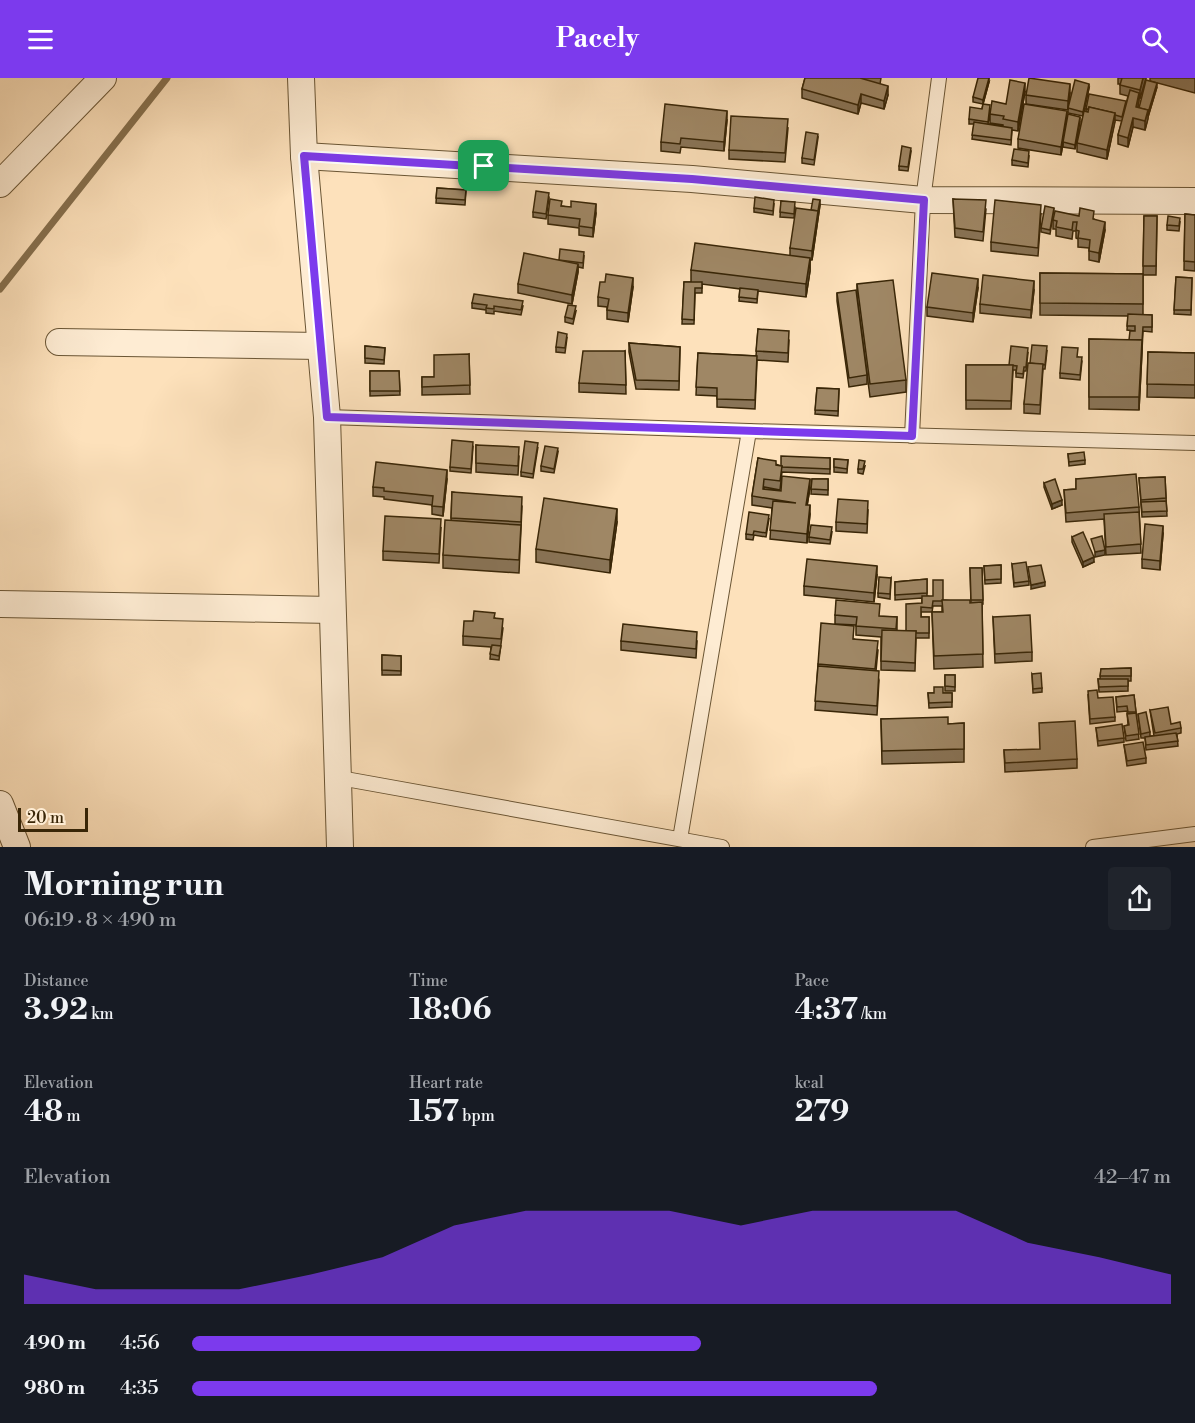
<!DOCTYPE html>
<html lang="en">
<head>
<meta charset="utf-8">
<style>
	:root { --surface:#171b24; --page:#20242c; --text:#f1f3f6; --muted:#9ea1a6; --accent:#7c3aed }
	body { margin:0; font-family:"Libre Bodoni",serif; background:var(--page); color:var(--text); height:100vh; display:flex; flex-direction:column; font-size:22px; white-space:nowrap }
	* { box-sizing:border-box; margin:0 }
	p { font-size:20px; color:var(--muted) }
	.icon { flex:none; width:33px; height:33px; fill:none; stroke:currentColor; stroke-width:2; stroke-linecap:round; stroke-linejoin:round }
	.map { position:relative; height:769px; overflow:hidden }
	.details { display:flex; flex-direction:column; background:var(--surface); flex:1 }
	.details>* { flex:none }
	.scale { position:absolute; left:18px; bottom:15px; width:70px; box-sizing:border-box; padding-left:6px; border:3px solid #392607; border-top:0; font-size:16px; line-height:21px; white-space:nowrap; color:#392607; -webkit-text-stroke:4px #feecd3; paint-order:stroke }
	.pin { position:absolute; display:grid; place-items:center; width:51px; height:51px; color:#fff; margin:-26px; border-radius:12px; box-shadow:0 3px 9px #0006 }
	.round { display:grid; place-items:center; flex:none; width:63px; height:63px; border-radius:6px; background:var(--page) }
	.summary { display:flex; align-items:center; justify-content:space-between; height:102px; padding:0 24px }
	h1 { font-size:33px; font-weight:700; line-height:45px }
	.stats { display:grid; grid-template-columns:repeat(3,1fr); gap:9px; height:102px; padding:6px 24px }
	.stats div { display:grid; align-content:center }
	.stats b { font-size:30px; font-weight:700 }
	.stats small { font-size:16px; font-weight:400 }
	.stats p { font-size:16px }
	.chart { height:168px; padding:12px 24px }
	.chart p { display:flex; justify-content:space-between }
	.chart svg { width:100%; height:108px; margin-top:6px; fill:var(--accent); opacity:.7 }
	ul { padding:0 24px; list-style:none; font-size:20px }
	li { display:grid; grid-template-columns:96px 72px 1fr; align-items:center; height:45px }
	li i { height:15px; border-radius:8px; background:var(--accent) }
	header { display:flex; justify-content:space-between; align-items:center; height:78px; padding:0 24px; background:var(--accent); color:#fff; font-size:27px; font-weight:700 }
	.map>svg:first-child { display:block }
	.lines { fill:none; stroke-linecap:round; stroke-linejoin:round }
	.stream { stroke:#86704e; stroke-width:7 }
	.service-casing { stroke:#6a5534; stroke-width:16 }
	.minor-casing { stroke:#6a5534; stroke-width:28 }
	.service { stroke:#feecd3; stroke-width:14 }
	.minor { stroke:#feecd3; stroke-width:26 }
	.wall { fill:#897457; stroke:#392607; stroke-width:1.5 }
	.shaded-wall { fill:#6f5e47; stroke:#392607; stroke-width:1.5 }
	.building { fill:#9f8765; stroke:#392607; stroke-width:1.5 }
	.route-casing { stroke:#fff; stroke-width:12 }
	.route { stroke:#7c3aed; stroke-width:8 }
</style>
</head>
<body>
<header><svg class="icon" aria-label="menu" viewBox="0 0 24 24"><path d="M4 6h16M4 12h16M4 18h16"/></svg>Pacely<svg class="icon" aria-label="search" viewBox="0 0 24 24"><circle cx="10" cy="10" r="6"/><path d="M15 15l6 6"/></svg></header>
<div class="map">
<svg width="1195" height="769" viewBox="0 0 1195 769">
	<rect width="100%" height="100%" fill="#fde1bb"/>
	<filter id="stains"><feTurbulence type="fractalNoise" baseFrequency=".00333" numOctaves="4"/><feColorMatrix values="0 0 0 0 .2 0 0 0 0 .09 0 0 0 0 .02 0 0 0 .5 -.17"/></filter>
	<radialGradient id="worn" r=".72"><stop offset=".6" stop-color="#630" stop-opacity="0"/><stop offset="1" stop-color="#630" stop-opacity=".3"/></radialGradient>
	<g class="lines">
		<polyline class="stream" points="0,211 167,0"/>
		<defs>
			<g id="service">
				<polyline points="327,339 749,353 1195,365"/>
				<polyline points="912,358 923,122 939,0"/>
				<polyline points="340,700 722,769"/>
				<polyline points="680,761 749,353"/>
				<polyline points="1093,769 1195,756"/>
			</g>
			<g id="minor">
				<polyline points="301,0 304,78 327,339 340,769"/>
				<polyline points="304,78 692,101 923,122 1195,123"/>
				<polyline points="0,106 103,0"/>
				<polyline points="59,264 320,268"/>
				<polyline points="0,526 332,532"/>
				<polyline points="0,726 17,769"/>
			</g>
		</defs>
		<use href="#service" class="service-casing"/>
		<use href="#minor" class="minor-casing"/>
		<use href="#service" class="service"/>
		<use href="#minor" class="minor"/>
	</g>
	<g class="wall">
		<polygon points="805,0 881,0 880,6 888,17 884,31 861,25 858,36 802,20 802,11"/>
		<polygon points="1118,0 1146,0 1139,21 1138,30 1139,30 1157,9 1148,39 1145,52 1133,49 1128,69 1118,66 1118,57 1122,43 1115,42 1107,81 1077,74 1077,65 1083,38 1068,35 1068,30 1068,32 1026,26 1026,17 1070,15 1068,30 1089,10 1084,33 1086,34 1086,31 1126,27 1128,18 1120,16 1120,6 1118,6"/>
		<polygon points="1150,0 1195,0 1195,15 1150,3"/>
		<polygon points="989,4 983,26 990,31 988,46 1003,48 1003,47 990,45 990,36 1025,14 1018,53 1012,52 1011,67 972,61 974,46 969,46 969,41 982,31 983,26 973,24 973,19"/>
		<polygon points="727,42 724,73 681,69 680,75 661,73 661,64"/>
		<polygon points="1067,42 1061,77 1018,70 1018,61"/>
		<polygon points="1080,43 1075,71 1063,69 1063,64"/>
		<polygon points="788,50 785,84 729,81 729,72"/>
		<polygon points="818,60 814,87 802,85 802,80"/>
		<polygon points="911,74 908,93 899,92 899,88"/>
		<polygon points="1029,78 1028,89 1012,87 1012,82"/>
		<polygon points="437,110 466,112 465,127 436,125"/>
		<polygon points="549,120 546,141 533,139 533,134"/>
		<polygon points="953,121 986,131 983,163 955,159"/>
		<polygon points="781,123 795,129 794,140 780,139"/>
		<polygon points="774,126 773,137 754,134 754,130"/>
		<polygon points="820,127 812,182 810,182 810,193 806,219 758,213 757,225 739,223 740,211 702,206 702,215 695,215 694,246 682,246 684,204 691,204 691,192 790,178 790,170 811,132"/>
		<polygon points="562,128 596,135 593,159 579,157 579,150 548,146 548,137"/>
		<polygon points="1054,130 1050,156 1041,154 1041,150"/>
		<polygon points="1041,136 1038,178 991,173 991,164"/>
		<polygon points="1185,136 1195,137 1195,193 1184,192"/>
		<polygon points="1144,138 1157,138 1156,197 1143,197 1143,237 1152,237 1152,254 1143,253 1139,332 1089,331 1089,261 1129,262 1135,253 1127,252 1128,238 1040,237 1040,195 1143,196"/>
		<polygon points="1094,141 1105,152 1099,184 1089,182 1089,170 1078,169 1078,161 1076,160 1076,153 1073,153 1072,161 1056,158 1056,151 1053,151 1053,142"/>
		<polygon points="1180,144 1179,153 1167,152 1167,147"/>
		<polygon points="584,178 583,190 578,189 578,194 572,226 518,215 518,206 559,182"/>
		<polygon points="1176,199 1192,200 1191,237 1174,236"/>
		<polygon points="857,206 906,302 906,314 870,319 857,219"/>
		<polygon points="633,209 628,244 607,241 607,229 598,228 598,219"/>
		<polygon points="978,210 973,244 927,238 927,229"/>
		<polygon points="1034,212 1031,240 980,235 980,226"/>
		<polygon points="837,215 867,297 867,306 849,309 837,223"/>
		<polygon points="472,225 523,228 521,237 494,233 494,236 486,235 486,232 472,230"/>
		<polygon points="576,233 573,246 565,244 565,239"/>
		<polygon points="758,251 789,262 788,284 757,282 755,331 717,329 717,318 696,317 698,275 756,278"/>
		<polygon points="567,260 565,275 556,274 556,269"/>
		<polygon points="629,265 680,269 679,312 636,311 629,274"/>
		<polygon points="365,268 385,270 384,286 365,285"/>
		<polygon points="625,273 626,316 579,314 579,305"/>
		<polygon points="1047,273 1045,291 1043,291 1040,336 1024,335 1024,326 1030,285"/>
		<polygon points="1148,274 1195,275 1195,320 1147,319"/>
		<polygon points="1028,275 1026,293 1024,293 1023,300 1016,299 1016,292 1013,292 1011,331 966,331 966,287 1009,287"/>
		<polygon points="469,276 470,316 422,317 422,299 434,299"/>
		<polygon points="1078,279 1082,283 1080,302 1060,300 1060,295"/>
		<polygon points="370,293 399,293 400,317 370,318"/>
		<polygon points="817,310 839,311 838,338 815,336"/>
		<polygon points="476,367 519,378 518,397 476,394"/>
		<polygon points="473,369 471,395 450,393 450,389"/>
		<polygon points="538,369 533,400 521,398 521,394"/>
		<polygon points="558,374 554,395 541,393 541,388"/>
		<polygon points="1068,376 1085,382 1085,386 1069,388"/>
		<polygon points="758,380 781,388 830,380 830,396 782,394 780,412 764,409 764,411 781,413 810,410 807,427 810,436 807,465 770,461 772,430 752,427 752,418"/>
		<polygon points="834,381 848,382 847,395 834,394"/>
		<polygon points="865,388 863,396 858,395 858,391"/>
		<polygon points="1165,399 1167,438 1142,439 1139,400"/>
		<polygon points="447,401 443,438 432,436 432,427 384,421 384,419 373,418 373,409"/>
		<polygon points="812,401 828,401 828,417 811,416"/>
		<polygon points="1076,401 1139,429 1141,475 1106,477 1104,441 1066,444 1064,412 1076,411"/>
		<polygon points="1044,405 1062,427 1052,431 1044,409"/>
		<polygon points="452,414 522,428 519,495 443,490 443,477 451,443"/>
		<polygon points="868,432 867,455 836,453 836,444"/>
		<polygon points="769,441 766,459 754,457 753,462 746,461 746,456"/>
		<polygon points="617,444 610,495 536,484 536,471"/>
		<polygon points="441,450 439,485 383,482 383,473"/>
		<polygon points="832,454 830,466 809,464 809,459"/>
		<polygon points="1163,456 1160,492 1142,490 1142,481"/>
		<polygon points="1072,459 1094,484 1083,489 1072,464"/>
		<polygon points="1012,486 1029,503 1029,507 1014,509"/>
		<polygon points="1001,487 1001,505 985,506 984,488"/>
		<polygon points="970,490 982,490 983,526 982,526 983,589 934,591 932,534 942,534 942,528 933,528 932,534 921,534 921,539 929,539 929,560 916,560 915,593 881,592 881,559 856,557 856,547 835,546 835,537 897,539 897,553 906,553 922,525 922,520 895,522 895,504 927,501 927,518 943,522 971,525"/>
		<polygon points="877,497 874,524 804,517 804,508"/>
		<polygon points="891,500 890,521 878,519 878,515"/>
		<polygon points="993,539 1032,574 1032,583 995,585"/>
		<polygon points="495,540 503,550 499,582 490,581 491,569 463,567 463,558 473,543"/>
		<polygon points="854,561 878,572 876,593 879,602 877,637 815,632 818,586"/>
		<polygon points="621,563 697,563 696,580 621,572"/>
		<polygon points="382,577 401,578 401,597 382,597"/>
		<polygon points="1131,590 1131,603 1128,603 1128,613 1099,614 1098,601 1100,601 1101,591"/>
		<polygon points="1032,596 1042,610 1042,614 1033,615"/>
		<rect x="945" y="597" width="10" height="16"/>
		<polygon points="928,615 952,615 952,629 929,630"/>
		<polygon points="1088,617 1098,620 1115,639 1115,643 1090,646"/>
		<polygon points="1134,617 1139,661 1126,663 1124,648 1128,647 1127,633 1117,634 1116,619"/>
		<polygon points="1150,632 1171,646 1181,650 1181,655 1177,656 1178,668 1146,672 1145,660 1141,660 1138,636 1150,654 1150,658 1154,658"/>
		<polygon points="881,641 948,646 964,645 964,684 882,686"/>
		<polygon points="1096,650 1124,660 1124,664 1098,668"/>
		<polygon points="1124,667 1146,680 1146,685 1127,688"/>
		<polygon points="1004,672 1077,681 1077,690 1005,694"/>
	</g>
	<g class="shaded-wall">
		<polygon points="989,0 989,4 983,26 983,22"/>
		<polygon points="1143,0 1146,0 1140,21 1140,12"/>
		<polygon points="1025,5 1025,14 1018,53 1018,44"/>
		<polygon points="1157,5 1157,9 1148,39 1148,35"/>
		<polygon points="1070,6 1070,15 1068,32 1068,23"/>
		<polygon points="1089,6 1089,10 1083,38 1083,34"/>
		<polygon points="888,8 888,17 884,31 884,23"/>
		<polygon points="1139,15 1139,23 1136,38 1136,29"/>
		<polygon points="861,16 861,25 858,36 858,27"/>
		<polygon points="1148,32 1148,41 1145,52 1145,43"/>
		<polygon points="727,33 727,42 724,73 724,64"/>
		<polygon points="1067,33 1067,42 1061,77 1061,69"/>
		<polygon points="1115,35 1115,44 1107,81 1107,72"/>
		<polygon points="1080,39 1080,43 1075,71 1075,67"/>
		<polygon points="1133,40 1133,49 1128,69 1128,60"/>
		<polygon points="820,122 820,127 812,182 812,173"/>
		<polygon points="596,126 596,135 593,159 593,150"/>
		<polygon points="1105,144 1105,152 1099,184 1099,175"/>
		<polygon points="810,180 810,193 806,219 806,206"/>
		<polygon points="578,186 578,194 572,226 572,217"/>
		<polygon points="633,200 633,209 628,244 628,235"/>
		<polygon points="978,201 978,210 973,244 973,235"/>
		<polygon points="1034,203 1034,212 1031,240 1031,232"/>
		<polygon points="1142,262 1142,275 1139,332 1139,319"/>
		<polygon points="447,392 447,401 443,438 443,429"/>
		<polygon points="810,401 810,410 806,435 806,427"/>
		<polygon points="1062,422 1062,427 1052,431 1052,426"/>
		<polygon points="810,427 810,436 807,465 807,456"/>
		<polygon points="617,431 617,444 610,495 610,482"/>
		<polygon points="1163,448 1163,456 1160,492 1160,483"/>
		<polygon points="1105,472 1105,477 1095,479 1095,474"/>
		<polygon points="1094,479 1094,484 1083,489 1083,484"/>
		<polygon points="877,488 877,497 874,524 874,515"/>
		<polygon points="1045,504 1045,508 1031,511 1031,507"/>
	</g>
	<g class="building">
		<polygon points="805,0 860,0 888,8 884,23 861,16 858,27 802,11"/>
		<polygon points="978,0 989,0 983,22 973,19"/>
		<polygon points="1029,0 1070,6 1068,23 1026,17"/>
		<polygon points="1122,0 1143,0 1140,12 1120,7"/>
		<polygon points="1010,2 1025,5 1018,44 1003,41 1004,38 990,36 992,23 1006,26"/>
		<polygon points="1075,2 1089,6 1083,34 1068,30"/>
		<polygon points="1146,2 1157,5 1148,35 1147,34 1148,32 1139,30"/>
		<polygon points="1130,12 1139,15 1136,29 1148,32 1145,43 1133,40 1128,60 1118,57"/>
		<polygon points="1089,16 1126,23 1122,39 1115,37 1115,35 1089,29 1088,31 1086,31"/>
		<polygon points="665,26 727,33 724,64 681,60 680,66 661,64"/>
		<polygon points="983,26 990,27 988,44 969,41 970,29 982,31"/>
		<polygon points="1024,26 1067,33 1061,69 1018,61"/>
		<polygon points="1089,29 1115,35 1107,72 1077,65 1084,33 1088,34"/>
		<polygon points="1068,36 1080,39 1075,67 1063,64"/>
		<polygon points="731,38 788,41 785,75 729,72"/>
		<polygon points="974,44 1012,50 1011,62 972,57"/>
		<polygon points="806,54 818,56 814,82 802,80"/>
		<polygon points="902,68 911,70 908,89 899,88"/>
		<polygon points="1014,71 1029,73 1028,85 1012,82"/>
		<polygon points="437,110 466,112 465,122 436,120"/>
		<polygon points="536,113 549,115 546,136 533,134"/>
		<polygon points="755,119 774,122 773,133 754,130"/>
		<polygon points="550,121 562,123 561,128 571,129 571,123 596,126 593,150 579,148 580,141 548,137"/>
		<polygon points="813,121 820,122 818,133 811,132"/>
		<polygon points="953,121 986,122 983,154 955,150"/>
		<polygon points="995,122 1041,127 1038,170 991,164"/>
		<polygon points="781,123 795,124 794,136 780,134"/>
		<polygon points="1045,128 1054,130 1050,152 1041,150"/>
		<polygon points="796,130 818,133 812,173 790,170"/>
		<polygon points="1080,130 1094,133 1093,141 1105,144 1099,175 1089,173 1090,162 1078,160 1079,153 1076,152 1077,144 1073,144 1072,152 1056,149 1057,143 1053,142 1055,133 1079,138"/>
		<polygon points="1185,136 1195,137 1195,184 1184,183"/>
		<polygon points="1144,138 1157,138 1156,188 1143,188"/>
		<polygon points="1168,138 1180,140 1179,148 1167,147"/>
		<polygon points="695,165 810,180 806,206 691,192"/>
		<polygon points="560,171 584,174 583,185 559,182"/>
		<polygon points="524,175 578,186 572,217 518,206"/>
		<polygon points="932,195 978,201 973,235 927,229"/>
		<polygon points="1040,195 1143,196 1143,226 1040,225"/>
		<polygon points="606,196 633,200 628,235 607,232 609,221 598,219 600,204 605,204"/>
		<polygon points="983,197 1034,203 1031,232 980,226"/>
		<polygon points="1176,199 1192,200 1191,232 1174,232"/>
		<polygon points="893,202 906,302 870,306 857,206"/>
		<polygon points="684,204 702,204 702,210 695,210 694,242 682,241"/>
		<polygon points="740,210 758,212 757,221 739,219"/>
		<polygon points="856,212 867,297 849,300 837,215"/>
		<polygon points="474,216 523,223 521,232 494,228 494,231 486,230 487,227 472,225"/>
		<polygon points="568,227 576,228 573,241 565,239"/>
		<polygon points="1128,236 1152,237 1152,249 1143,249 1142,264 1142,262 1129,262 1130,253 1135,253 1135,248 1127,248"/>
		<polygon points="758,251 789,253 788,275 756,273"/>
		<polygon points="558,254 567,256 565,270 556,269"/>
		<polygon points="1089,261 1142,262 1139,319 1089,319"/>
		<polygon points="629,265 680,269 679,303 636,302"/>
		<polygon points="1032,267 1047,268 1045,287 1030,285"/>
		<polygon points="365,268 385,270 384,282 365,280"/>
		<polygon points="1011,268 1028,270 1026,289 1024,289 1023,296 1016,295 1017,288 1009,287"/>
		<polygon points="1062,269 1078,270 1077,279 1082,279 1080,297 1060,295"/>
		<polygon points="583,273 625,273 626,307 579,305"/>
		<polygon points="1148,274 1195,275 1195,307 1147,306"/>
		<polygon points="698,275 757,278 755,322 717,321 717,310 696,309"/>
		<polygon points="469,276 470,307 422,309 422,299 434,299 434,277"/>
		<polygon points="1028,285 1043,286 1040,327 1024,326"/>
		<polygon points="966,287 1013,287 1011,323 966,322"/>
		<polygon points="370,293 399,293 400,313 370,313"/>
		<polygon points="817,310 839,311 838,333 815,332"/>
		<polygon points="452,362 473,364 471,391 450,389"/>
		<polygon points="525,363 538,365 533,396 521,394"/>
		<polygon points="476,367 519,369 518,388 476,385"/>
		<polygon points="545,368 558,370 554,391 541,388"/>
		<polygon points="1084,374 1085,382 1069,384 1068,376"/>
		<polygon points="781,378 830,380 830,391 782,389 782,388 781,388"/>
		<polygon points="758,380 776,383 776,387 782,388 780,403 764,401 763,411 781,413 782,398 810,401 806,427 810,427 807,456 770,452 773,423 796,425 752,418"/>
		<polygon points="834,381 848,382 847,391 834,389"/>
		<polygon points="859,382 865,383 863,391 858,391"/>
		<polygon points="376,384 447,392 443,429 432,428 433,418 384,413 384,410 373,409"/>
		<polygon points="1136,396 1139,429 1066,435 1064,412 1076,411 1076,401"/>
		<polygon points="1165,399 1166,420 1141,422 1139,400"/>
		<polygon points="812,401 828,401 828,412 811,411"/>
		<polygon points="1055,401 1062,422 1052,426 1044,405"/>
		<polygon points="452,414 522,419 521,444 451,440"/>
		<polygon points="544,420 617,431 610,482 536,471"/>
		<polygon points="838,421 868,423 867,446 836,444"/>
		<polygon points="1166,423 1167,433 1142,434 1141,424"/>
		<polygon points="749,434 769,437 766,455 754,453 753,457 746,456"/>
		<polygon points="1139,434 1141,466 1106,469 1104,436"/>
		<polygon points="385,438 441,441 439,476 383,473"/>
		<polygon points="445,442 521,447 519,482 443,477"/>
		<polygon points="1145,446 1163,448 1160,483 1142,481"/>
		<polygon points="811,447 832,449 830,462 809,459"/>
		<polygon points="1083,454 1094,479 1083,484 1072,459"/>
		<polygon points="1102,458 1105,472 1095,474 1091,461"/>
		<polygon points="807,481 877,488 874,515 804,508"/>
		<polygon points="1026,484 1029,503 1014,505 1012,486"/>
		<polygon points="1001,487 1001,501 985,502 984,488"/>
		<polygon points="1041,487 1045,504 1031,507 1028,489"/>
		<polygon points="970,490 982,490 983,522 971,522"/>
		<polygon points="879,499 891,500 890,516 878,515"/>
		<polygon points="927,501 927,515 895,517 895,504"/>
		<polygon points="933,502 943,502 943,522 942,523 933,523 932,530 921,529 921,539 929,539 929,555 916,555 916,553 906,553 906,526 922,525 922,518 933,518"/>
		<polygon points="836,522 880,526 879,538 897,539 896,551 856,548 857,539 835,537"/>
		<polygon points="942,522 970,522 970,525 982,524 983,576 934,578 932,534 943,534"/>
		<polygon points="474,533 495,535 494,540 503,541 501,561 463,558 464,543 473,543"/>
		<polygon points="1030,537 1032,574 995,576 993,539"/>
		<polygon points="821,545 854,548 853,561 878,563 875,591 818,586"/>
		<polygon points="623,546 697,554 696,571 621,563"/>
		<polygon points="882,552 916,553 915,585 881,583"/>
		<polygon points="492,567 501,568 499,578 490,576"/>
		<polygon points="382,577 401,578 401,593 382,592"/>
		<polygon points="818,588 879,593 877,628 815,623"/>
		<polygon points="1131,590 1131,598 1100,598 1101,591"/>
		<polygon points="1041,595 1042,610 1033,611 1032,596"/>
		<polygon points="945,597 955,597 955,609 945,608"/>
		<polygon points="1098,601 1128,601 1128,608 1099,609"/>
		<polygon points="934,609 943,609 943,615 952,615 952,624 929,625 928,615 934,615"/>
		<polygon points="1097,612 1098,620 1113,619 1115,639 1090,641 1088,613"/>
		<polygon points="1134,617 1136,634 1128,634 1127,628 1117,629 1116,619"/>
		<polygon points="1168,629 1171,646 1180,644 1181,650 1155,655 1150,632"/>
		<polygon points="1146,634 1150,654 1141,656 1138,636"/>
		<polygon points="1136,635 1139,656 1126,658 1124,648 1129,647 1127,636"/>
		<polygon points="948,639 948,646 964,645 964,671 882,673 881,641"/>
		<polygon points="1075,643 1077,681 1005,685 1004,672 1040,671 1039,645"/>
		<polygon points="1122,646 1124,660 1098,663 1096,650"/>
		<polygon points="1176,655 1178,663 1146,667 1145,659"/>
		<polygon points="1143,664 1146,680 1127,683 1124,667"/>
	</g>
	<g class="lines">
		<defs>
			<polygon id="route" points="304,78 692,101 924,122 912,358 327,339"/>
		</defs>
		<use href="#route" class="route-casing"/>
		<use href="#route" class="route"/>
	</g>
	<rect width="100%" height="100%" filter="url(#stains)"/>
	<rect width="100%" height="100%" fill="url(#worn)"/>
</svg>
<div class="scale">20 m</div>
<div class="pin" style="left:484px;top:88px;background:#1e9e55"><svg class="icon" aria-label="arrive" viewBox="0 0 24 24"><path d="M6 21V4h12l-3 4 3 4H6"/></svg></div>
</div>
<section class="details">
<div class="summary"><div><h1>Morning run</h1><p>06:19 · 8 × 490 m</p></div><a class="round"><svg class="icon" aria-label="share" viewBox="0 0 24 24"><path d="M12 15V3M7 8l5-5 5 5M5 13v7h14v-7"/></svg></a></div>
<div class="stats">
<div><p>Distance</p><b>3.92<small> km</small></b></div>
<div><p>Time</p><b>18:06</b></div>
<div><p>Pace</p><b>4:37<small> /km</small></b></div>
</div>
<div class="stats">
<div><p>Elevation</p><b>48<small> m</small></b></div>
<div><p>Heart rate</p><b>157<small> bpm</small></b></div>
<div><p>kcal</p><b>279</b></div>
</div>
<div class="chart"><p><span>Elevation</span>42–47 m</p>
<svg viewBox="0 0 160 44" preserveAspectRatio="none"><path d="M0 44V32L10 38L20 38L30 38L40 32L50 25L60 12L70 6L80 6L90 6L100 12L110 6L120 6L130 6L140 19L150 25L160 32V44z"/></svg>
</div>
<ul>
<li><b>490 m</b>4:56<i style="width:52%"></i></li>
<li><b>980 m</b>4:35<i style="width:70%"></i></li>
</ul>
</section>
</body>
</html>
